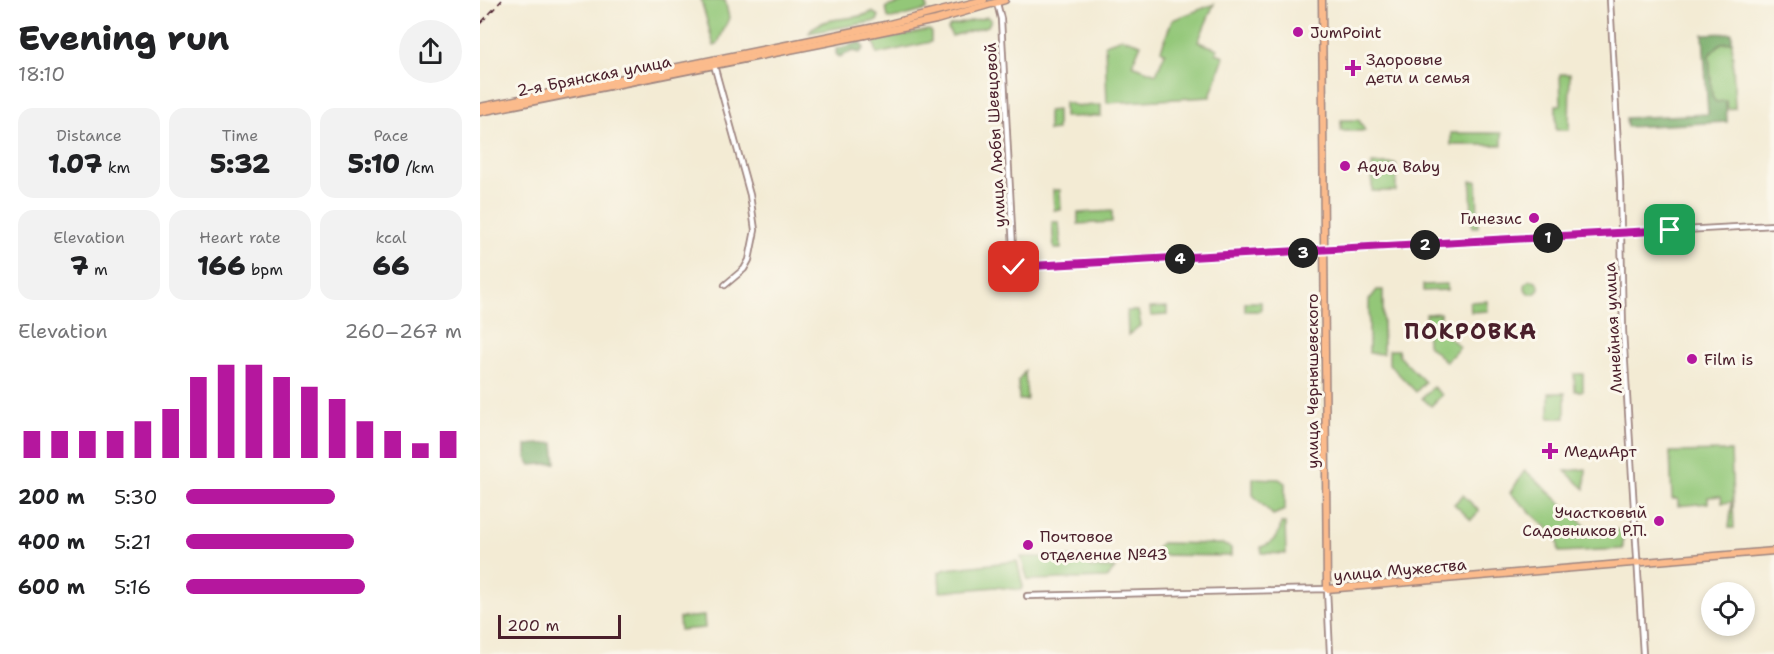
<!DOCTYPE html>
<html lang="en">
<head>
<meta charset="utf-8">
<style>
	:root { --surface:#fff; --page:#f2f2f2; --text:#202124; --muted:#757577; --accent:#b5179e }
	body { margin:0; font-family:"Shantell Sans",sans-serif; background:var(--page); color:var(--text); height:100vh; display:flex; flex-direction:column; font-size:22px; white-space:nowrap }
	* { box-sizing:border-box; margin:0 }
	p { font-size:20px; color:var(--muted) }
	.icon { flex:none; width:33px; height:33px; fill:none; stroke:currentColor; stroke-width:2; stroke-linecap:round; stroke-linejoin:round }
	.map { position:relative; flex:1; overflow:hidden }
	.drawer { display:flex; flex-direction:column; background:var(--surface); width:480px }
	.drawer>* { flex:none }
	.fabs { position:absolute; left:1221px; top:582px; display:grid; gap:12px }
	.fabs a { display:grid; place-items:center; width:54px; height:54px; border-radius:50%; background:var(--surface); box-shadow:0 3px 9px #0003; font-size:30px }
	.scale { position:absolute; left:18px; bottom:15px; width:123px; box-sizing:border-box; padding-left:6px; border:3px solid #4a1f2b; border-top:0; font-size:16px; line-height:21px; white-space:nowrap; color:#4a1f2b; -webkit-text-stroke:4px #fbf7ec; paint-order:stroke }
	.pin { position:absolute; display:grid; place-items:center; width:51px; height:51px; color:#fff; margin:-26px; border-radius:12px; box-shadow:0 3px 9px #0006 }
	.km { position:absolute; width:30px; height:30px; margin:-15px; border-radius:50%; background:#222; color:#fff; font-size:16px; line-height:30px; text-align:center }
	.round { display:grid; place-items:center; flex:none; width:63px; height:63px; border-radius:32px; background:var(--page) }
	.overview { display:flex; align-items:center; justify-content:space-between; height:102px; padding:0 18px }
	h1 { font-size:33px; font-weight:800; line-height:45px }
	.metrics { display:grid; grid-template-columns:repeat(3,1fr); gap:9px; height:102px; padding:6px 18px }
	.metrics div { display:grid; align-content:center; border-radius:15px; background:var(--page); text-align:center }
	.metrics b { font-size:26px; font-weight:800 }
	.metrics small { font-size:16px; font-weight:400 }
	.metrics p { font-size:16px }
	.chart { height:168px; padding:12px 18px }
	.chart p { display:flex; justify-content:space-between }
	.chart svg { width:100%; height:108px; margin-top:6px; stroke:var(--accent); stroke-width:6 }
	ul { padding:0 18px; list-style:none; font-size:20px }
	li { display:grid; grid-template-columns:96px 72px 1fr; align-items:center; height:45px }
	li i { height:15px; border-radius:8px; background:var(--accent) }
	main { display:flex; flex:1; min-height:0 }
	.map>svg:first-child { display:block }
	.green { fill:#93c778; stroke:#6e7352; stroke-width:1.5 }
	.forest { fill:#76ac68; stroke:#60664a; stroke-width:1.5 }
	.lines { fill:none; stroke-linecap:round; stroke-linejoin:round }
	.minor-casing { stroke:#9e8580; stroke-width:8 }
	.major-casing { stroke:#9e8580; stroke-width:9 }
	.minor { stroke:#fff; stroke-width:4.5 }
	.major { stroke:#fbbb8c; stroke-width:6 }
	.rail { stroke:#4a1f2b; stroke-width:1.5; stroke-dasharray:9 4.5; stroke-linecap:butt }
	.route-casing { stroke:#fff; stroke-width:12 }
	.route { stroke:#b5179e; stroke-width:8 }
	.poi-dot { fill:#b5179e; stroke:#fbf7ec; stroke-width:2 }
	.labels { text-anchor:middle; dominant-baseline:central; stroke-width:6; stroke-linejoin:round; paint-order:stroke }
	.poi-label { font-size:16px; fill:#4a1f2b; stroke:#fbf7ec; text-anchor:start }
	.street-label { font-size:16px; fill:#4a1f2b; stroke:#fbf7ec }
	.district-label { font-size:22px; font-weight:bold; letter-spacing:1.5px; fill:#4a1f2b; stroke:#fbf7ec }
</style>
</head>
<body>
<main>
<section class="drawer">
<div class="overview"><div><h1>Evening run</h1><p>18:10</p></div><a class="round"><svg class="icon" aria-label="share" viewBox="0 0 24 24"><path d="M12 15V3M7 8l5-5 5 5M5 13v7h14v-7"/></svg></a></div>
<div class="metrics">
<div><p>Distance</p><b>1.07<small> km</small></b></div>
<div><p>Time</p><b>5:32</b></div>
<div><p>Pace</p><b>5:10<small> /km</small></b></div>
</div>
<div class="metrics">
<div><p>Elevation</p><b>7<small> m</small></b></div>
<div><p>Heart rate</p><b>166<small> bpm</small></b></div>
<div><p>kcal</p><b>66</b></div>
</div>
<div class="chart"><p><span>Elevation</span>260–267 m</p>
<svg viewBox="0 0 160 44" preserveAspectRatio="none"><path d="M5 44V33M15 44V33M25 44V33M35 44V33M45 44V29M55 44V24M65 44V11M75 44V6M85 44V6M95 44V11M105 44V15M115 44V20M125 44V29M135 44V33M145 44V38M155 44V33"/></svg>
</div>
<ul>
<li><b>200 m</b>5:30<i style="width:54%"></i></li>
<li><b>400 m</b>5:21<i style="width:61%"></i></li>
<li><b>600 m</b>5:16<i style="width:65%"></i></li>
</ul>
</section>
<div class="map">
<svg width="1294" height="654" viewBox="0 0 1294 654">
	<rect width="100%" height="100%" fill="#fbf7ec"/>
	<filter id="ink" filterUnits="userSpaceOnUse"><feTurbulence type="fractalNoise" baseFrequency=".0167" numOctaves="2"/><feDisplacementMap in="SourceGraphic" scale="12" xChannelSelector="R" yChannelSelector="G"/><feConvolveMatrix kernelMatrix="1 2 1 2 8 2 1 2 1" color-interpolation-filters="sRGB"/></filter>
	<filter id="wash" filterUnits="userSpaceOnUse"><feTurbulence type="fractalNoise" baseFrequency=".008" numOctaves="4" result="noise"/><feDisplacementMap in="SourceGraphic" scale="24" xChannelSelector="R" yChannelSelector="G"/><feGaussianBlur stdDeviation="1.35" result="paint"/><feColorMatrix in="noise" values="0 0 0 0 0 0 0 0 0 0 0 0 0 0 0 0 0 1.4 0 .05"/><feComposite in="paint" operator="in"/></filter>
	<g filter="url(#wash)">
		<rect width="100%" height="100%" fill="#f3ebd4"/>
		<g class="green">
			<polygon points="221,0 245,0 249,18 237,45 234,46"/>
			<polygon points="431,0 446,0 447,10 412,19 408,18 406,7"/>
			<polygon points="734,4 718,42 738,49 736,53 744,56 730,97 627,103 625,44 642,38 661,44 652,65 676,74 685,53 681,50 692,20"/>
			<path d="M392,12L399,16L397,21L329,33C340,14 374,22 392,12Z"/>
			<polygon points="507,17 511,20 508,26 472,36 468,29 470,26"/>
			<polygon points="448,30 451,31 451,42 397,54 394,42"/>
			<polygon points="1252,42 1255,108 1247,109 1246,101 1236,102 1232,97 1229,55 1241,43"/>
			<polygon points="1080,74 1090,74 1089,130 1076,130 1076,105 1081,105"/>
			<polygon points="584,102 598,106 621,105 621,116 584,117"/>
			<polygon points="577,110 577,130 568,131 568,111"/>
			<polygon points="861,120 879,120 885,131 861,131"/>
			<rect x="971" y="133" width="51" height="12"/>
			<rect x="892" y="164" width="24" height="27"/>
			<polygon points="991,181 997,181 998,227 992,227"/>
			<polygon points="573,190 580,190 581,210 574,210"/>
			<polygon points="632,211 632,222 598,224 598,213"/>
			<polygon points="572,222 579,222 581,249 574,249"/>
			<circle cx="1052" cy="287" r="7"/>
			<polygon points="967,284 967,290 943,291 943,285"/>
			<polygon points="897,290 903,290 903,354 889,353 889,300"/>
			<polygon points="1007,301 1008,311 991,312 990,302"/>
			<rect x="765" y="302" width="16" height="9"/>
			<polygon points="687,307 687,315 671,316 670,308"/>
			<polygon points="647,311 658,311 661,325 648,335"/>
			<polygon points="960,313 962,331 980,347 966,362 947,344 946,314"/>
			<polygon points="918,350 919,356 945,382 936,392 909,364 909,350"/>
			<polygon points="545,371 547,400 539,400 538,381"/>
			<polygon points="1094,374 1103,374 1103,391 1095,391"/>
			<polygon points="953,387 962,395 951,406 942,398"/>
			<rect x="1069" y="393" width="16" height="25"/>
			<polygon points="1251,451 1254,528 1249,528 1252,502 1242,503 1241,496 1228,497 1228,503 1198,506 1198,499 1192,499 1190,452"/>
			<polygon points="1106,469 1105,489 1085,471"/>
			<polygon points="1045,470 1111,531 1143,530 1143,549 1079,552 1077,537 1030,493"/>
			<polygon points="773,478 799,479 805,483 805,510 793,515 773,495"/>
			<polygon points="983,495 999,511 991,520 974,504"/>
			<path d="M801,523H805L806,554L782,553L781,547C793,543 800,535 801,523Z"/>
			<polygon points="681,543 742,544 751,548 751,556 672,555"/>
			<polygon points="541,557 610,557 610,568 635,568 627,578 548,580"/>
			<polygon points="537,561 543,586 541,590 516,587 460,592 459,572 466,569"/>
			<polygon points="224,616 225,628 200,630 199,618"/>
		</g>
		<g class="forest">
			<polygon points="1252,33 1252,42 1241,43 1229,55 1232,97 1236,102 1246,101 1247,122 1147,127 1146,118 1228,114 1223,34"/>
			<polygon points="381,42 384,48 380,53 373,51 359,57 356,54 356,49"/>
			<polygon points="74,443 76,463 51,465 46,458 46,445"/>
		</g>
	</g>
	<g filter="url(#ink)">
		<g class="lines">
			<defs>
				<g id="minor">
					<polyline points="1130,0 1140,182 1143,331 1163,654"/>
					<polyline points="517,3 521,19 534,267 1294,225"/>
					<polyline points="234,65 270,195 275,230 269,260 264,269 245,285"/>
					<polyline points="547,596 847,589 850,654"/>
				</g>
				<g id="major">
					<polyline points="842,0 847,589 1294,551"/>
					<polyline points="0,107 405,25 504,0"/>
					<polyline points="0,112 385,35 456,20 525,0"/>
				</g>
			</defs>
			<use href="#minor" class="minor-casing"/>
			<use href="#major" class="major-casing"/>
			<use href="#minor" class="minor"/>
			<use href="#major" class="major"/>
			<polyline class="rail" points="0,24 22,0"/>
		</g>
	</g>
	<g class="lines" filter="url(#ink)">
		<defs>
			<polyline id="route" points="534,267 1190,230"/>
		</defs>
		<use href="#route" class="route-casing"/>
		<use href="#route" class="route"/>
	</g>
	<g class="poi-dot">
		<circle cx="818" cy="32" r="6"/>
		<path d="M870 59h6v6h6v6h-6v6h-6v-6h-6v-6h6z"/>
		<circle cx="865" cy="166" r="6"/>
		<circle cx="1054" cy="218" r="6"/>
		<circle cx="1212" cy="359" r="6"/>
		<path d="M1067 442h6v6h6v6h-6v6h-6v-6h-6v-6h6z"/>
		<circle cx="1179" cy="521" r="6"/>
		<circle cx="548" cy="545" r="6"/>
	</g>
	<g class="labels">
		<g class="poi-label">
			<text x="830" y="32">JumPoint</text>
			<text x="886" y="59">Здоровые<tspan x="886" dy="18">дети и семья</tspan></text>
			<text x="877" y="166">Aqua Baby</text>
			<text x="1042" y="218" text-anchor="end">Гинезис</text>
			<text x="1224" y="359">Film is</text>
			<text x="1084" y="451">МедиАрт</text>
			<text x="1167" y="512" text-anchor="end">Участковый<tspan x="1167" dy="18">Садовников Р.П.</tspan></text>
			<text x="560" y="536">Почтовое<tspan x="560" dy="18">отделение №43</tspan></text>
		</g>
		<g class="street-label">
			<text transform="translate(114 76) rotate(-11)">2-я Брянская улица</text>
			<text transform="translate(515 135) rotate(-93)">улица Любы Шевцовой</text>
			<text transform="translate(1133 328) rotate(-93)">Линейная улица</text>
			<text transform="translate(832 381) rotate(-90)">улица Чернышевского</text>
			<text transform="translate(920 570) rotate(-5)">улица Мужества</text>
		</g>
		<g class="district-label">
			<text x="991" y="331">ПОКРОВКА</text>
		</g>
	</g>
</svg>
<div class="fabs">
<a><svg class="icon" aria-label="locate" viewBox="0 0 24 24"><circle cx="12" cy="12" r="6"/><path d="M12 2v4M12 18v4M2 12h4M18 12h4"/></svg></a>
</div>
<div class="scale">200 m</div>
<div class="pin" style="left:1190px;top:230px;background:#1e9e55"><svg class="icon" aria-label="arrive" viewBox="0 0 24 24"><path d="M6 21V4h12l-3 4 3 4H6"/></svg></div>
<div class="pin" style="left:534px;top:267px;background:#d93025"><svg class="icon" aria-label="check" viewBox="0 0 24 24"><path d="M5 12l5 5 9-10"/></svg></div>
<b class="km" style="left:1068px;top:238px">1</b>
<b class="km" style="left:945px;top:245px">2</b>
<b class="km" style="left:823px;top:253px">3</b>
<b class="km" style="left:700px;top:259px">4</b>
</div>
</main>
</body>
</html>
